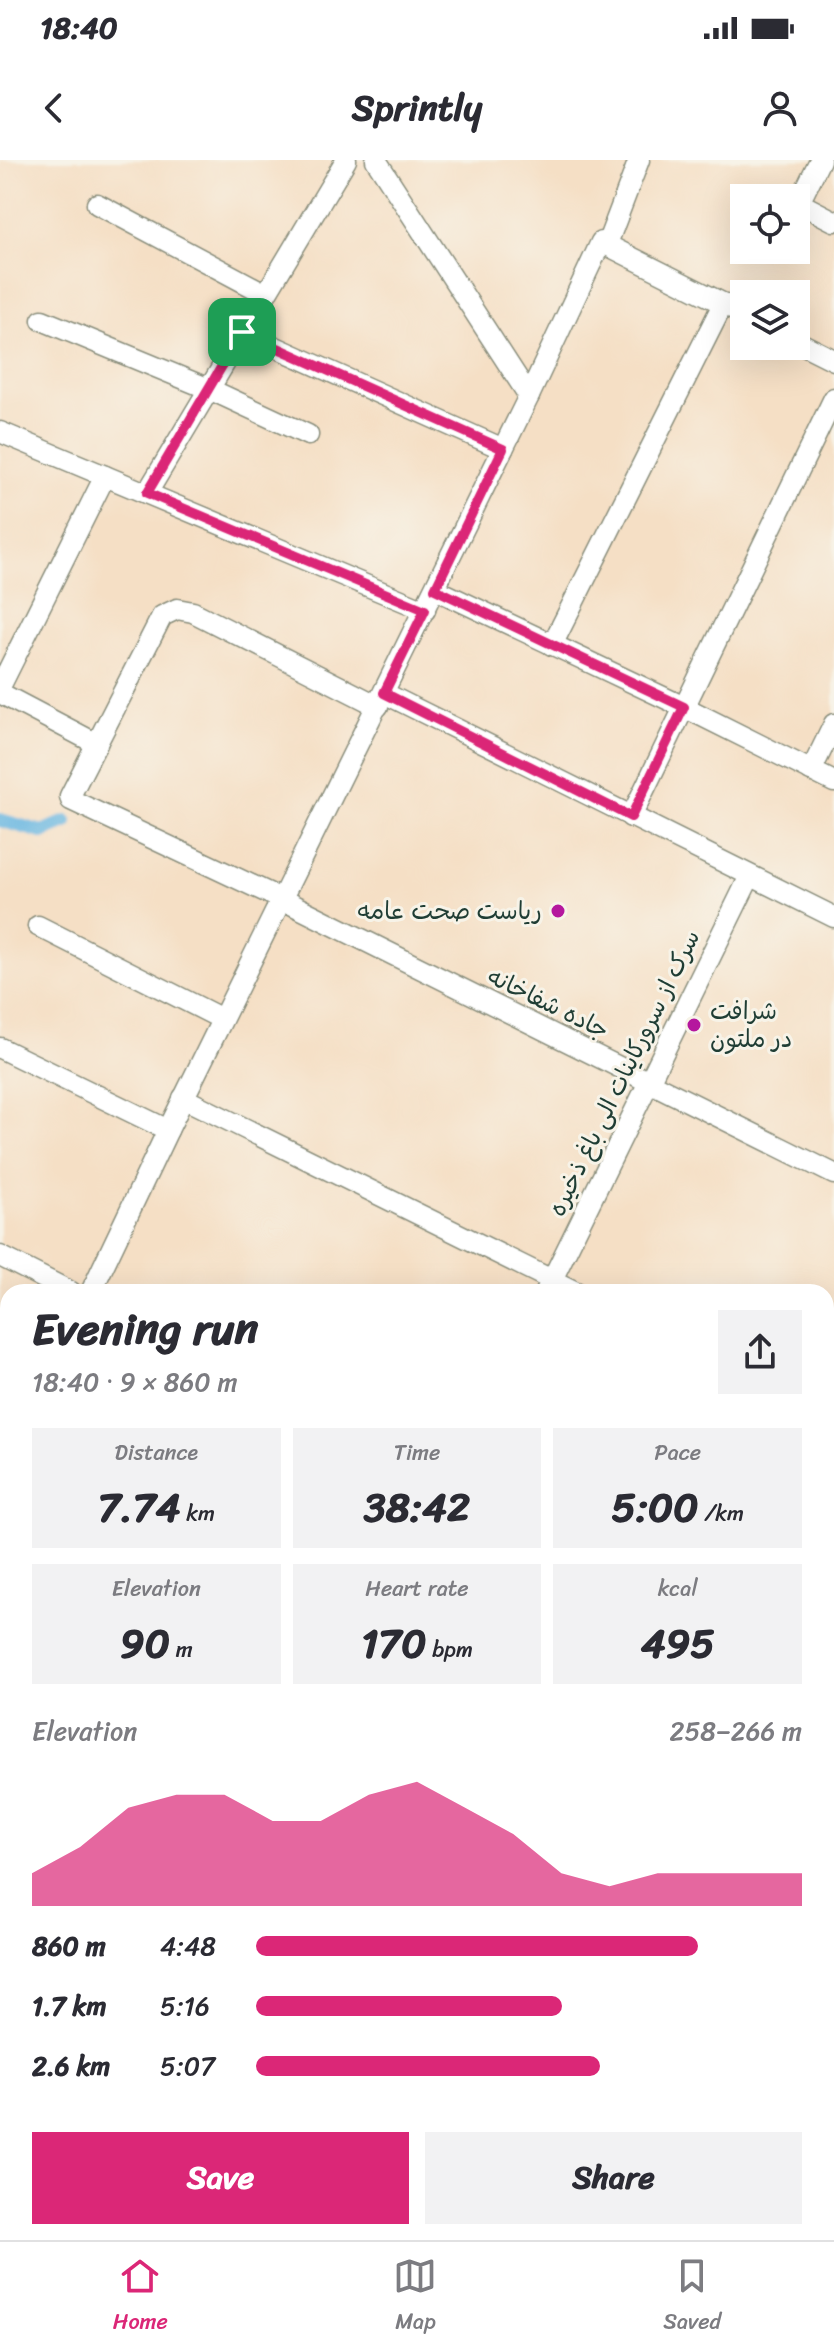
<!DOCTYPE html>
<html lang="en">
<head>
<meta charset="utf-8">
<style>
	:root { --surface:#fff; --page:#f2f2f3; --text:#2b2b33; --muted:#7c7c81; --line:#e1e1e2; --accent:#db2777 }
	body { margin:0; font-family:Sriracha,"Playpen Sans Arabic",sans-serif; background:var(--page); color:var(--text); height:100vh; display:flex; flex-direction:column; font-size:30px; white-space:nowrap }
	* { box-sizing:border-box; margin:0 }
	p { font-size:26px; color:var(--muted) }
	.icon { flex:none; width:44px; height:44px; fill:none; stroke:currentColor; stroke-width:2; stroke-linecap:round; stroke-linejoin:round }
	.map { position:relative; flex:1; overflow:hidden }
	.side { position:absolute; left:0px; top:1124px; width:834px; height:956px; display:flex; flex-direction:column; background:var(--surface); border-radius:24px 24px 0 0; box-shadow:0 8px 32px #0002 }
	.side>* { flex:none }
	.buttons { position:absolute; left:730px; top:24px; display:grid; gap:16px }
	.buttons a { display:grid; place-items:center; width:80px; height:80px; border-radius:0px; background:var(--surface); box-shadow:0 8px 32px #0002; font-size:40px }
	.pin { position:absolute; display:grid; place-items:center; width:68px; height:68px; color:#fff; margin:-34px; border-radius:16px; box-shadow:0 4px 12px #0006 }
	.round { display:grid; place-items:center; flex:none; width:84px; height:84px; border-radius:0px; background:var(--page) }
	.head { display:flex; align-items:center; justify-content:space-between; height:136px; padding:0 32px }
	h1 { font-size:44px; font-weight:700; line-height:60px }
	.figures { display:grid; grid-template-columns:repeat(3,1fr); gap:12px; height:136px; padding:8px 32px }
	.figures div { display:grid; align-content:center; border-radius:0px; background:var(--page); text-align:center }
	.figures b { font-size:40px; font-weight:700 }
	.figures small { font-size:22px; font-weight:400 }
	.figures p { font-size:22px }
	.chart { height:224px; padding:16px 32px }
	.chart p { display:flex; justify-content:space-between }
	.chart svg { width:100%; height:144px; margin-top:8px; fill:var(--accent); opacity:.7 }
	.cta { display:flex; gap:16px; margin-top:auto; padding:16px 32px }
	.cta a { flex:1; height:92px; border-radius:0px; background:var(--accent); color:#fff; font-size:32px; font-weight:700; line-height:92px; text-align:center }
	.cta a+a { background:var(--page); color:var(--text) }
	ul { padding:0 32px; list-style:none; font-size:26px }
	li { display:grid; grid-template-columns:128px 96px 1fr; align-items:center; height:60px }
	li i { height:20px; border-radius:10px; background:var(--accent) }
	.status { display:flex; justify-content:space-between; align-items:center; height:56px; padding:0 40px; background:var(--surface); direction:ltr }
	.status svg { height:22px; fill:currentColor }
	header { display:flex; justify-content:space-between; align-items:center; height:104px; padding:0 32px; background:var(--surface); font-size:36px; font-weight:700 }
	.menu { display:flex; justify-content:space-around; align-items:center; height:112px; border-top:2px solid var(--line); background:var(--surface); font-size:22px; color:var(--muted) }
	.menu a { display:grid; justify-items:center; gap:4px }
	.menu .active { color:var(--accent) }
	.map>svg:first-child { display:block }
	.green { fill:#90c476; stroke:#588055; stroke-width:2 }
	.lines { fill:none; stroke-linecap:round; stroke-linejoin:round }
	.canal { stroke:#66b6e1; stroke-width:14 }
	.minor-casing { stroke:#8a8e7c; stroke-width:23 }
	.major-casing { stroke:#8a8e7c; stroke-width:27 }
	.minor { stroke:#fff; stroke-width:20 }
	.major { stroke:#fff; stroke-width:24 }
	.route-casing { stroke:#fff; stroke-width:16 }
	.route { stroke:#db2777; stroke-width:10 }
	.poi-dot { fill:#b5179e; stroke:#f7f3e8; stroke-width:3 }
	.labels { text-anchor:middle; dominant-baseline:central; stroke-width:6; stroke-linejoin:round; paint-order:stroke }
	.poi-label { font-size:24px; fill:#1f3d34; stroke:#f7f3e8; text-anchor:end }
	.street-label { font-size:24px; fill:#1f3d34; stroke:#f7f3e8 }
</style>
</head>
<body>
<div class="status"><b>18:40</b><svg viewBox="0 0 49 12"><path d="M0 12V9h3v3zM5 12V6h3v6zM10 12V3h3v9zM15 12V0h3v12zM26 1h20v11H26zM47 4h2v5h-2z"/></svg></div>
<header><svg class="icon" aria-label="back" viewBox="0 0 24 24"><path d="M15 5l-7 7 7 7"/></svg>Sprintly<svg class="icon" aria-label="person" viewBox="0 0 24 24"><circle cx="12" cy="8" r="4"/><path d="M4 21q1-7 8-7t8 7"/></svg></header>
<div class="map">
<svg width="834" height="2080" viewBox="0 0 834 2080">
	<rect width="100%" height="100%" fill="#f7f3e8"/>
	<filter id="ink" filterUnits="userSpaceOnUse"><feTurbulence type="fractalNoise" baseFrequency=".0125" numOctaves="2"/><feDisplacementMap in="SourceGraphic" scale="16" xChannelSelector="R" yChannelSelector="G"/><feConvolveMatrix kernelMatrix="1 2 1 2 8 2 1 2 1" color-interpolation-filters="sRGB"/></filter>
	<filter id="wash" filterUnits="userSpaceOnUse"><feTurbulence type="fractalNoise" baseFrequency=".006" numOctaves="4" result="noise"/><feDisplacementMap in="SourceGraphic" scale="32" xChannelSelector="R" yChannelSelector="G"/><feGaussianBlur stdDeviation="1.8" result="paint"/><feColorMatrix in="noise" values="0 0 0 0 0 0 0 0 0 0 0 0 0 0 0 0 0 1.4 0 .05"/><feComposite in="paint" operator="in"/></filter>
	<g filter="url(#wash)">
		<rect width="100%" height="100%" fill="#f5dfc5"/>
		<polygon class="green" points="826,1767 834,1771 834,2061 825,2080 723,2080 707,2072 826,2072"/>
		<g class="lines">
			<polyline class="canal" points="0,660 42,672 66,662"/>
		</g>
	</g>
	<g filter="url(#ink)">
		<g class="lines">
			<defs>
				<g id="minor">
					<polyline points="820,0 799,43 834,61"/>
					<polyline points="97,44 266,134"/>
					<polyline points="607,84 639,0"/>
					<polyline points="42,160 209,229 308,275"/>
					<polyline points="242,172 503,289"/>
					<polyline points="796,181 834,200"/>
					<polyline points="529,236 601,82 744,154"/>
					<polyline points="0,272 425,450"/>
					<polyline points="147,333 346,0"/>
					<polyline points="435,429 684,547 834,622"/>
					<polyline points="552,485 723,144"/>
					<polyline points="0,527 105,316"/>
					<polyline points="0,533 97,584"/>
					<polyline points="384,533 834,757"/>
					<polyline points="378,546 193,452 177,449 162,456 70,636 71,640 281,739 834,1014"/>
					<polyline points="811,611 834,564"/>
					<polyline points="631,657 834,238"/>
					<polyline points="38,766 222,859"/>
					<polyline points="0,888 168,970"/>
					<polyline points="183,938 576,1132"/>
					<polyline points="0,1096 71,1132"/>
					<polyline points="91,1132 168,970 529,236 376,0"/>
					<polyline points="546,1132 750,716"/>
					<polyline points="0,1164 8,1168"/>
					<polyline points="826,1258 834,1263"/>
					<polyline points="0,1311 8,1295"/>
					<polyline points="0,1344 8,1348"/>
					<polyline points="826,1504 834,1507"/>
					<polyline points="0,1544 8,1548"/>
					<polyline points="0,1743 8,1747"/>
					<polyline points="0,1987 8,1991"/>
					<polyline points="172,2072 188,2080"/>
					<polyline points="80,2080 84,2072"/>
				</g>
				<g id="major">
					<polyline points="826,1758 834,1762"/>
					<polyline points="694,2072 709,2080"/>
				</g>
			</defs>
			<use href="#minor" class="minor-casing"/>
			<use href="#major" class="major-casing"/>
			<use href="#minor" class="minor"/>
			<use href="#major" class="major"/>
		</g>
	</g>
	<g class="lines" filter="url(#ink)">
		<defs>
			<polygon id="route" points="242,172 503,289 435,429 684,547 631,657 384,533 425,450 147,333"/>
		</defs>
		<use href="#route" class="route-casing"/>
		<use href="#route" class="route"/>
	</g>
	<g class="poi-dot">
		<circle cx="558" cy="751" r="8"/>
		<circle cx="694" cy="865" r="8"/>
	</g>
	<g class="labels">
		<g class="poi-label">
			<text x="542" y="751">ریاست صحت عامه</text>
			<text x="710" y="851" text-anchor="start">شرافت<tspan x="710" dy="28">در ملتون</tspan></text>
		</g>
		<g class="street-label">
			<text transform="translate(548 843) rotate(26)">جاده شفاخانه</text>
			<text transform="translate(624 913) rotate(-64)">سرک از سرورکاینات الی باغ ذخیره</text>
		</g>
	</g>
</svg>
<div class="buttons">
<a><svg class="icon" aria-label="locate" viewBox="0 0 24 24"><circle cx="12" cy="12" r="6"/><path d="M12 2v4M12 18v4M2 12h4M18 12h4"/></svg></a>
<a><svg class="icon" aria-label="layers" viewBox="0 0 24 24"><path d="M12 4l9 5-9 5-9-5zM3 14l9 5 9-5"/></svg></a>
</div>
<div class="pin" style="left:242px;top:172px;background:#1e9e55"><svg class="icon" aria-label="arrive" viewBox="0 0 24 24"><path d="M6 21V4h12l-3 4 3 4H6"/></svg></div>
<section class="side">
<div class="head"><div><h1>Evening run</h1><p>18:40 · 9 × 860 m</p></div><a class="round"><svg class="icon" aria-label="share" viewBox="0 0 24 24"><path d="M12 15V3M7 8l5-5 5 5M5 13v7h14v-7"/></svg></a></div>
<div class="figures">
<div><p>Distance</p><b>7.74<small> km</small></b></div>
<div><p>Time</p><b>38:42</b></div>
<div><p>Pace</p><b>5:00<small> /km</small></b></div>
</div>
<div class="figures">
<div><p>Elevation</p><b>90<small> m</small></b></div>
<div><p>Heart rate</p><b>170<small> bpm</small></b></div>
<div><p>kcal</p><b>495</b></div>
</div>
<div class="chart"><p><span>Elevation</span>258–266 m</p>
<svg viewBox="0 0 160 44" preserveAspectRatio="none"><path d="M0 44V34L10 26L20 14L30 10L40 10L50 18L60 18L70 10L80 6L90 14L100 22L110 34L120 38L130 34L140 34L150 34L160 34V44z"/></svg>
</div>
<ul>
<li><b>860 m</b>4:48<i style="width:81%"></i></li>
<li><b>1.7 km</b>5:16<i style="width:56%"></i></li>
<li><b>2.6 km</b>5:07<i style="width:63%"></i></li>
</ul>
<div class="cta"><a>Save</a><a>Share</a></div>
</section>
</div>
<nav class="menu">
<a class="active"><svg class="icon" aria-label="home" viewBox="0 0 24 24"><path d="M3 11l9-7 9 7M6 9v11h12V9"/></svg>Home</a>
<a><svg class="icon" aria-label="map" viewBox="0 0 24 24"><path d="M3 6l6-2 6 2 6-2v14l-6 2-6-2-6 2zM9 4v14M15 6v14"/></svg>Map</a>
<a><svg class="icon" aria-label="saved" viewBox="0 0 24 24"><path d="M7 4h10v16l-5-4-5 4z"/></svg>Saved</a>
</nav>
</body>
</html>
